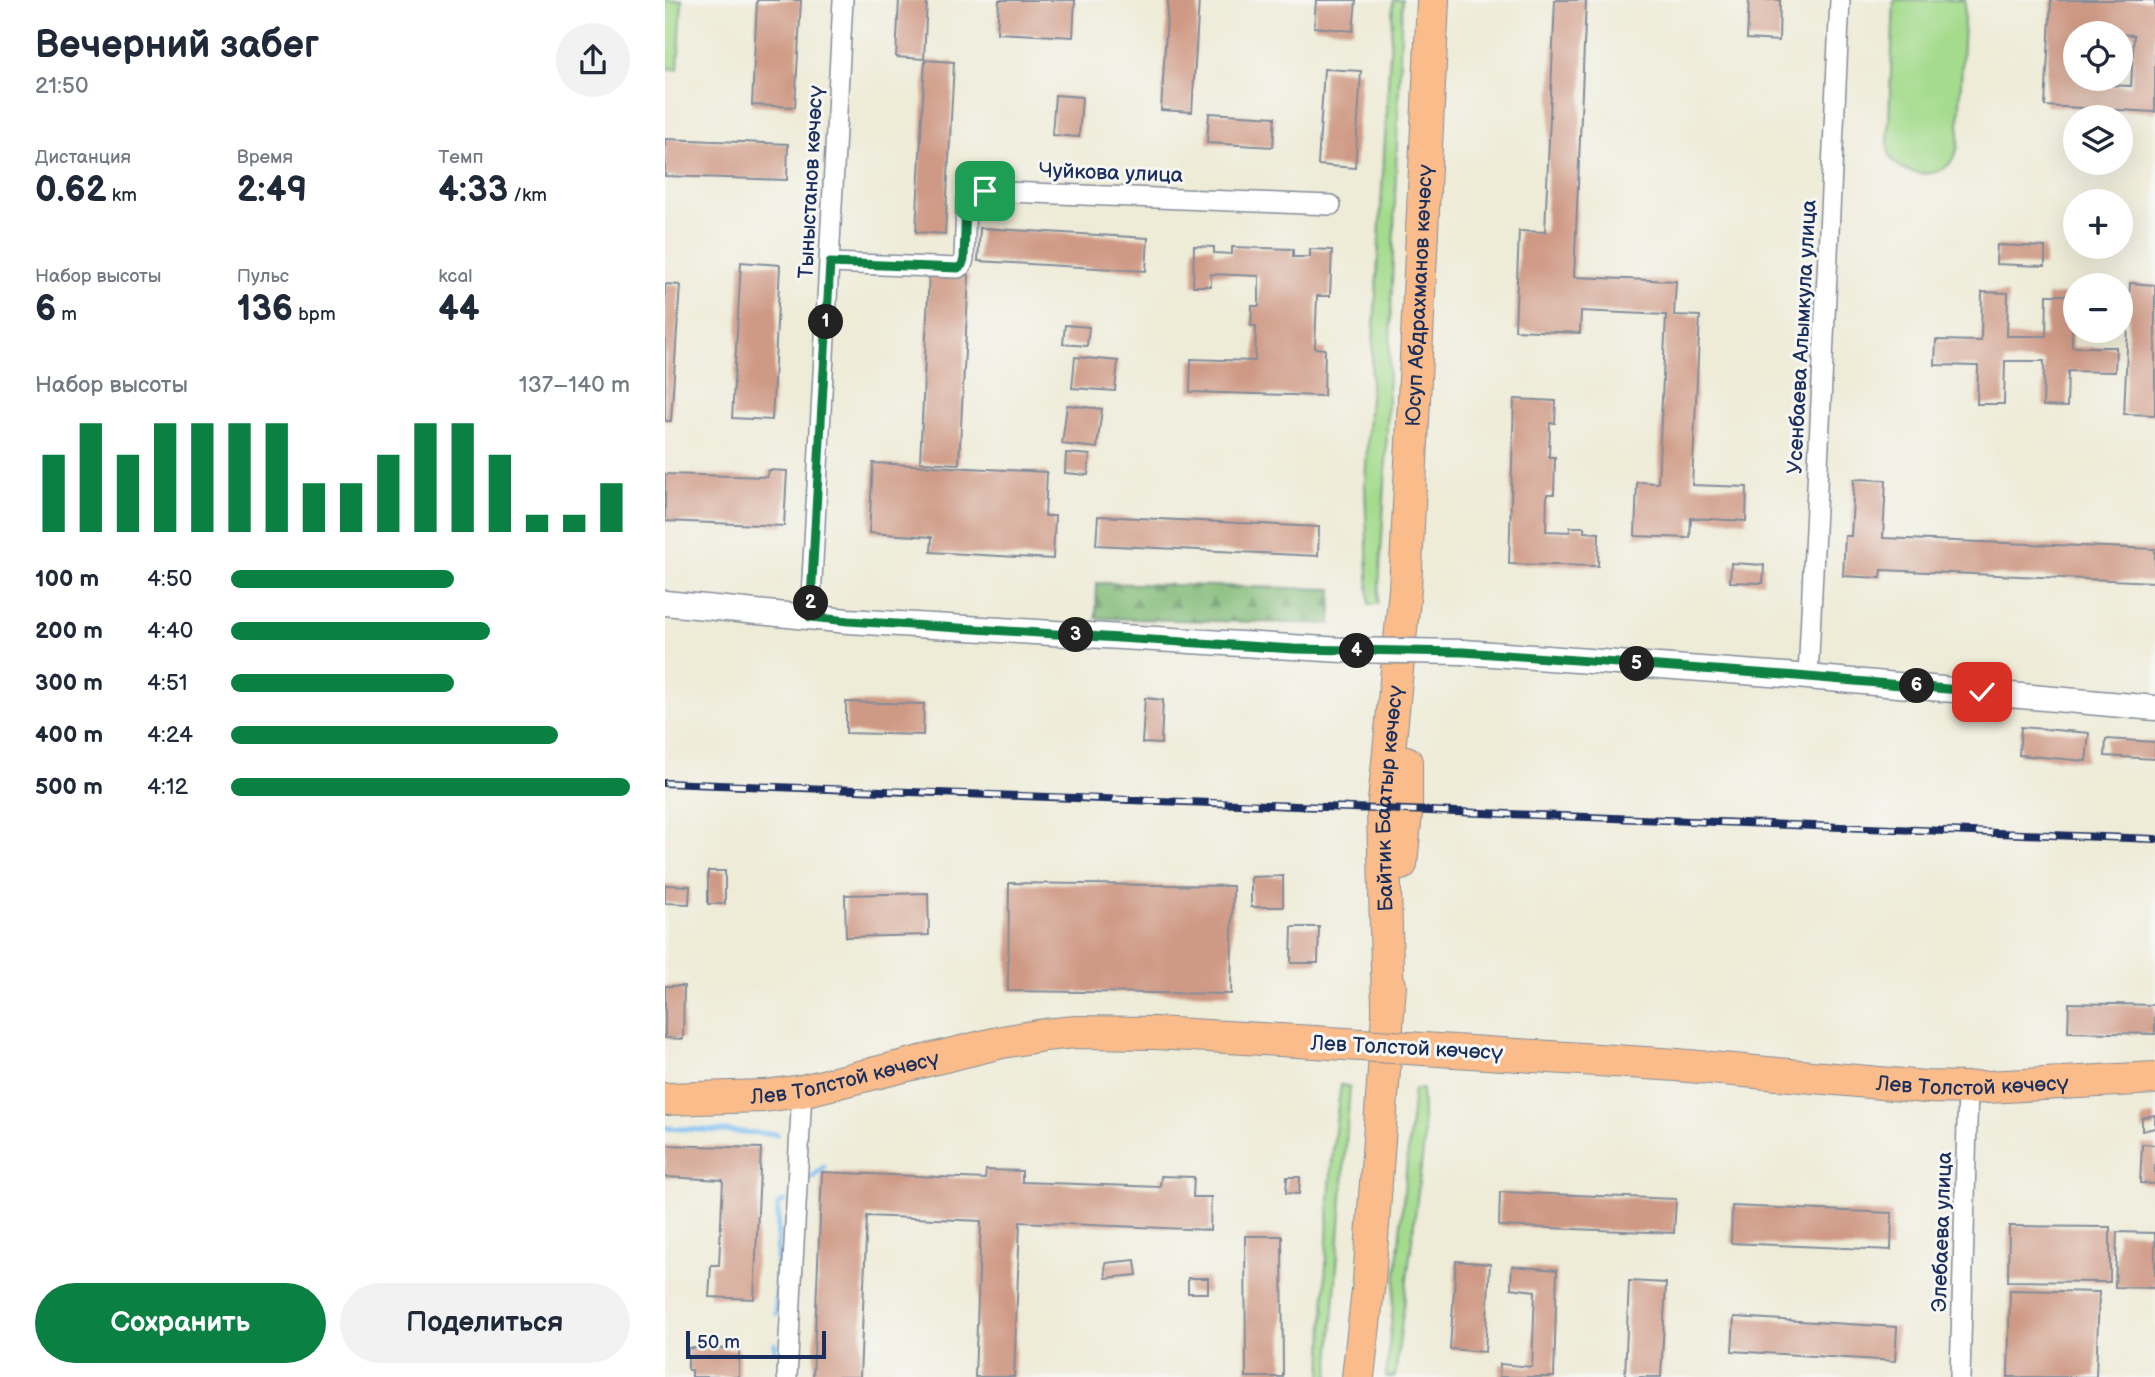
<!DOCTYPE html>
<html lang="ru">
<head>
<meta charset="utf-8">
<style>
	:root { --surface:#fff; --page:#f2f2f3; --text:#1f2937; --muted:#747a83; --accent:#0b8043 }
	body { margin:0; font-family:"Balsamiq Sans",sans-serif; background:var(--page); color:var(--text); height:100vh; display:flex; flex-direction:column; font-size:26px; white-space:nowrap }
	* { box-sizing:border-box; margin:0 }
	p { font-size:23px; color:var(--muted) }
	.icon { flex:none; width:38px; height:38px; fill:none; stroke:currentColor; stroke-width:2; stroke-linecap:round; stroke-linejoin:round }
	.map { position:relative; flex:1; overflow:hidden }
	.drawer { display:flex; flex-direction:column; background:var(--surface); width:665px }
	.drawer>* { flex:none }
	.fabs { position:absolute; left:1398px; top:21px; display:grid; gap:14px }
	.fabs a { display:grid; place-items:center; width:70px; height:70px; border-radius:50%; background:var(--surface); box-shadow:0 7px 28px #0002; font-size:35px }
	.scale { position:absolute; left:21px; bottom:18px; width:140px; box-sizing:border-box; padding-left:7px; border:4px solid #1b2f5e; border-top:0; font-size:19px; line-height:24px; white-space:nowrap; color:#1b2f5e; -webkit-text-stroke:5px #f6f6f2; paint-order:stroke }
	.pin { position:absolute; display:grid; place-items:center; width:60px; height:60px; color:#fff; margin:-30px; border-radius:14px; box-shadow:0 4px 10px #0006 }
	.km { position:absolute; width:35px; height:35px; margin:-18px; border-radius:50%; background:#222; color:#fff; font-size:19px; line-height:35px; text-align:center }
	.round { display:grid; place-items:center; flex:none; width:74px; height:74px; border-radius:37px; background:var(--page) }
	.summary { display:flex; align-items:center; justify-content:space-between; height:119px; padding:0 35px }
	h1 { font-size:38px; font-weight:700; line-height:52px }
	.stats { display:grid; grid-template-columns:repeat(3,1fr); gap:10px; height:119px; padding:7px 35px }
	.stats div { display:grid; align-content:center }
	.stats b { font-size:35px; font-weight:700 }
	.stats small { font-size:19px; font-weight:400 }
	.stats p { font-size:19px }
	.chart { height:196px; padding:14px 35px }
	.chart p { display:flex; justify-content:space-between }
	.chart svg { width:100%; height:126px; margin-top:7px; stroke:var(--accent); stroke-width:6 }
	.button { display:flex; gap:14px; margin-top:auto; padding:14px 35px }
	.button a { flex:1; height:80px; border-radius:42px; background:var(--accent); color:#fff; font-size:28px; font-weight:700; line-height:80px; text-align:center }
	.button a+a { background:var(--page); color:var(--text) }
	ul { padding:0 35px; list-style:none; font-size:23px }
	li { display:grid; grid-template-columns:112px 84px 1fr; align-items:center; height:52px }
	li i { height:18px; border-radius:9px; background:var(--accent) }
	main { display:flex; flex:1; min-height:0 }
	.map>svg:first-child { display:block }
	.green { fill:#a4db8d; stroke:#608576; stroke-width:2 }
	.forest { fill:url(#forest-firs); stroke:#4f756b; stroke-width:2 }
	.lines { fill:none; stroke-linecap:round; stroke-linejoin:round }
	.stream { stroke:#7dbef2; stroke-width:5 }
	.building { fill:#cf9a85; fill-rule:evenodd }
	.minor-casing { stroke:#848d9a; stroke-width:22 }
	.tertiary-casing { stroke:#848d9a; stroke-width:27 }
	.primary-casing { stroke:#848d9a; stroke-width:34 }
	.minor { stroke:#fff; stroke-width:19 }
	.tertiary { stroke:#fff; stroke-width:24 }
	.primary { stroke:#f9bc8a; stroke-width:32 }
	.rail-casing { stroke:#1b2f5e; stroke-width:8 }
	.rail { stroke:#f6f6f2; stroke-width:5; stroke-dasharray:16; stroke-linecap:butt }
	.tertiary-bridge-casing { stroke:#848d9a; stroke-width:27; stroke-linecap:butt }
	.primary-bridge-casing { stroke:#848d9a; stroke-width:34; stroke-linecap:butt }
	.tertiary-bridge { stroke:#fff; stroke-width:24 }
	.primary-bridge { stroke:#f9bc8a; stroke-width:32 }
	.route-casing { stroke:#fff; stroke-width:14 }
	.route { stroke:#0b8043; stroke-width:9 }
	.labels { text-anchor:middle; dominant-baseline:central; stroke-width:6; stroke-linejoin:round; paint-order:stroke }
	.street-label { font-size:21px; fill:#1b2f5e; stroke:#f6f6f2 }
</style>
</head>
<body>
<main>
<section class="drawer">
<div class="summary"><div><h1>Вечерний забег</h1><p>21:50</p></div><a class="round"><svg class="icon" aria-label="share" viewBox="0 0 24 24"><path d="M12 15V3M7 8l5-5 5 5M5 13v7h14v-7"/></svg></a></div>
<div class="stats">
<div><p>Дистанция</p><b>0.62<small> km</small></b></div>
<div><p>Время</p><b>2:49</b></div>
<div><p>Темп</p><b>4:33<small> /km</small></b></div>
</div>
<div class="stats">
<div><p>Набор высоты</p><b>6<small> m</small></b></div>
<div><p>Пульс</p><b>136<small> bpm</small></b></div>
<div><p>kcal</p><b>44</b></div>
</div>
<div class="chart"><p><span>Набор высоты</span>137–140 m</p>
<svg viewBox="0 0 160 44" preserveAspectRatio="none"><path d="M5 44V17M15 44V6M25 44V17M35 44V6M45 44V6M55 44V6M65 44V6M75 44V27M85 44V27M95 44V17M105 44V6M115 44V6M125 44V17M135 44V38M145 44V38M155 44V27"/></svg>
</div>
<ul>
<li><b>100 m</b>4:50<i style="width:56%"></i></li>
<li><b>200 m</b>4:40<i style="width:65%"></i></li>
<li><b>300 m</b>4:51<i style="width:56%"></i></li>
<li><b>400 m</b>4:24<i style="width:82%"></i></li>
<li><b>500 m</b>4:12<i style="width:100%"></i></li>
</ul>
<div class="button"><a>Сохранить</a><a>Поделиться</a></div>
</section>
<div class="map">
<svg width="1490" height="1377" viewBox="0 0 1490 1377">
	<defs>
		<pattern id="forest-firs" width="22" height="20" patternUnits="userSpaceOnUse" patternTransform="scale(1.75)"><rect width="22" height="20" fill="#83bb78"/><path d="M5 1l3.5 6h-7zM16 11l3.5 6h-7z" fill="#6a9866"/></pattern>
	</defs>
	<rect width="100%" height="100%" fill="#f6f6f2"/>
	<filter id="ink" filterUnits="userSpaceOnUse"><feTurbulence type="fractalNoise" baseFrequency=".0143" numOctaves="2"/><feDisplacementMap in="SourceGraphic" scale="14" xChannelSelector="R" yChannelSelector="G"/><feConvolveMatrix kernelMatrix="1 2 1 2 8 2 1 2 1" color-interpolation-filters="sRGB"/></filter>
	<filter id="wash" filterUnits="userSpaceOnUse"><feTurbulence type="fractalNoise" baseFrequency=".00686" numOctaves="4" result="noise"/><feDisplacementMap in="SourceGraphic" scale="28" xChannelSelector="R" yChannelSelector="G"/><feGaussianBlur stdDeviation="1.57" result="paint"/><feColorMatrix in="noise" values="0 0 0 0 0 0 0 0 0 0 0 0 0 0 0 0 0 1.4 0 .05"/><feComposite in="paint" operator="in"/></filter>
	<g filter="url(#wash)">
		<rect width="100%" height="100%" fill="#eeebd7"/>
		<g class="green">
			<polygon points="0,0 17,0 13,69 0,68"/>
			<polygon points="728,0 737,0 720,484 713,604 704,604 700,483"/>
			<path d="M1229,0H1300L1293,147C1290,155 1288,161 1281,167C1266,179 1233,174 1225,155C1223,152 1223,148 1223,144Z"/>
			<path d="M676,1085L685,1087L664,1377H657C661,1280 661,1182 676,1085Z"/>
			<polygon points="749,1089 757,1089 759,1143 730,1377 721,1377"/>
		</g>
		<polygon class="forest" points="432,583 667,589 666,624 431,618"/>
		<g class="lines">
			<g class="stream">
				<polyline points="0,1128 112,1134"/>
				<polyline points="144,1180 159,1167"/>
				<polyline points="111,1314 113,1205 119,1201"/>
				<polyline points="110,1344 110,1349"/>
			</g>
		</g>
		<g id="blocks">
			<g class="building">
				<polygon points="92,0 136,0 130,107 87,105"/>
				<polygon points="234,0 262,0 259,59 231,57"/>
				<polygon points="334,0 410,0 408,37 332,33"/>
				<polygon points="503,0 534,0 527,112 496,110"/>
				<polygon points="651,0 691,0 688,31 649,27"/>
				<polygon points="890,0 921,0 909,277 1011,281 1009,315 1035,316 1027,485 1082,487 1081,521 1026,518 1025,538 970,536 972,482 993,483 1001,315 916,311 915,333 850,330 854,231 880,232"/>
				<polygon points="1084,0 1115,0 1114,41 1082,39"/>
				<path d="M1386,0H1490V112L1380,106ZM1420,32L1469,35L1466,86L1418,84V79H1410V33Z"/>
				<polygon points="260,60 289,62 280,234 251,232"/>
				<polygon points="659,69 696,71 690,168 653,165"/>
				<polygon points="390,95 417,97 414,137 387,135"/>
				<polygon points="544,113 610,117 608,147 542,143"/>
				<polygon points="0,139 123,144 122,180 0,176"/>
				<polygon points="315,228 483,238 481,271 313,261"/>
				<polygon points="1332,245 1380,247 1380,266 1331,264"/>
				<polygon points="529,246 549,247 549,253 567,254 567,247 628,249 628,257 645,257 645,249 667,250 665,296 652,296 650,348 660,349 659,396 525,392 526,359 590,361 591,326 586,326 587,306 594,306 594,276 546,274 546,286 528,286"/>
				<polygon points="76,262 115,265 107,420 67,418"/>
				<polygon points="264,273 304,275 294,464 255,462"/>
				<polygon points="1465,283 1490,285 1490,415 1459,414"/>
				<polygon points="0,284 15,285 6,421 0,421"/>
				<polygon points="1317,292 1343,293 1342,336 1381,336 1382,295 1408,295 1407,347 1451,347 1450,372 1403,371 1402,407 1378,406 1379,361 1340,361 1339,404 1312,404 1313,366 1270,365 1271,340 1316,341"/>
				<polygon points="400,325 424,327 422,346 398,344"/>
				<polygon points="410,357 453,361 450,391 407,388"/>
				<polygon points="849,399 891,401 890,423 885,423 884,457 890,457 889,494 882,494 881,531 905,532 905,527 919,527 919,532 934,533 933,566 844,564"/>
				<polygon points="402,405 437,409 432,448 397,444"/>
				<polygon points="401,453 425,455 423,475 400,473"/>
				<polygon points="208,463 382,472 380,516 390,516 388,559 266,552 267,537 204,533"/>
				<polygon points="103,470 122,471 119,526 0,521 0,474 102,477"/>
				<polygon points="1189,479 1221,480 1218,538 1490,549 1490,582 1217,570 1216,578 1178,576 1180,536 1186,536"/>
				<polygon points="433,516 654,527 653,556 431,545"/>
				<polygon points="1066,563 1099,565 1098,583 1065,582"/>
				<polygon points="480,698 498,700 496,744 477,743"/>
				<polygon points="181,702 259,704 258,735 181,733"/>
				<polygon points="1356,727 1424,733 1421,761 1354,755"/>
				<polygon points="1441,739 1490,742 1490,759 1440,756"/>
				<rect x="43" y="871" width="17" height="33"/>
				<polygon points="618,876 618,907 586,907 586,877"/>
				<polygon points="344,883 568,886 566,994 343,991"/>
				<polygon points="0,885 25,886 24,904 0,903"/>
				<polygon points="263,893 264,935 181,937 180,895"/>
				<polygon points="627,927 654,927 653,963 626,963"/>
				<polygon points="0,986 19,986 18,1039 0,1038"/>
				<polygon points="1404,1003 1490,1005 1490,1034 1403,1032"/>
				<polygon points="1490,1115 1490,1128 1477,1131 1477,1118"/>
				<polygon points="1477,1144 1490,1145 1490,1184 1475,1183"/>
				<polygon points="0,1145 96,1148 89,1299 44,1297 46,1265 54,1265 58,1180 0,1177"/>
				<polygon points="321,1170 357,1171 357,1182 495,1187 496,1176 529,1177 528,1197 546,1197 545,1230 355,1222 349,1377 310,1377 316,1221 202,1216 195,1377 148,1377 157,1172 320,1179"/>
				<polygon points="622,1177 635,1177 634,1194 621,1193"/>
				<polygon points="835,1192 1011,1199 1009,1233 834,1226"/>
				<polygon points="1067,1206 1227,1213 1226,1250 1066,1243"/>
				<polygon points="1344,1226 1445,1227 1445,1282 1343,1281"/>
				<polygon points="1452,1232 1490,1233 1490,1288 1450,1287"/>
				<polygon points="580,1236 617,1236 618,1377 581,1377"/>
				<polygon points="470,1260 472,1275 441,1278 440,1263"/>
				<polygon points="791,1261 825,1264 820,1352 785,1349"/>
				<polygon points="847,1266 892,1270 889,1377 834,1377 835,1364 867,1367 870,1291 846,1288"/>
				<rect x="523" y="1278" width="20" height="15"/>
				<polygon points="964,1281 1001,1283 996,1377 960,1377"/>
				<polygon points="1345,1290 1434,1292 1431,1377 1343,1377"/>
				<polygon points="1069,1317 1232,1327 1230,1361 1067,1351"/>
				<polygon points="23,1348 74,1349 74,1377 27,1377 27,1370 23,1370"/>
			</g>
		</g>
	</g>
	<g filter="url(#ink)">
		<use href="#blocks" fill-opacity="0" stroke="#848d9a" stroke-width="2"/>
		<g class="lines">
			<defs>
				<g id="minor">
					<polyline points="165,263 293,268 297,265 299,259 301,204 306,193 320,191 666,205"/>
					<polyline points="145,617 178,0"/>
					<polyline points="1143,677 1175,0"/>
					<polyline points="122,1377 137,1091"/>
					<polyline points="1295,1377 1303,1088"/>
				</g>
				<g id="tertiary">
					<polyline points="0,603 183,621 678,650"/>
					<polyline points="798,652 1120,675 1490,708"/>
				</g>
				<g id="primary">
					<polyline points="736,864 741,813 741,762"/>
					<path id="s1" d="M723,1006L718,812L740,589L768,0"/>
					<path id="s2" d="M789,1051L1012,1065L1260,1087L1303,1088L1490,1078"/>
					<path id="s3" d="M0,1099L99,1096L137,1091L337,1042L379,1035L411,1032L489,1033L649,1042"/>
					<polyline points="693,1377 704,1281 725,985"/>
				</g>
			</defs>
			<use href="#minor" class="minor-casing"/>
			<use href="#tertiary" class="tertiary-casing"/>
			<use href="#primary" class="primary-casing"/>
			<use href="#minor" class="minor"/>
			<use href="#tertiary" class="tertiary"/>
			<use href="#primary" class="primary"/>
			<defs>
				<path id="rail" d="M0,783C497,800 993,820 1490,839"/>
			</defs>
			<use href="#rail" class="rail-casing"/>
			<use href="#rail" class="rail"/>
			<defs>
				<polyline id="tertiary-bridge" points="678,650 798,652"/>
				<polyline id="primary-bridge" points="649,1042 789,1051"/>
			</defs>
			<use href="#tertiary-bridge" class="tertiary-bridge-casing"/>
			<use href="#primary-bridge" class="primary-bridge-casing"/>
			<use href="#tertiary-bridge" class="tertiary-bridge"/>
			<use href="#primary-bridge" class="primary-bridge"/>
		</g>
	</g>
	<g class="lines" filter="url(#ink)">
		<defs>
			<polyline id="route" points="320,191 306,192 301,204 299,259 297,265 293,268 165,263 145,617 183,621 629,649 798,652 1120,675 1317,692"/>
		</defs>
		<use href="#route" class="route-casing"/>
		<use href="#route" class="route"/>
	</g>
	<g class="labels">
		<g class="street-label">
			<text transform="translate(446 173) rotate(2)">Чуйкова улица</text>
			<text transform="translate(146 182) rotate(-87)">Тыныстанов көчөсү</text>
			<text stroke="none"><textPath href="#s1" startOffset="712">Юсуп Абдрахманов көчөсү</textPath></text>
			<text transform="translate(1137 337) rotate(-87)">Усенбаева Алымкула улица</text>
			<text stroke="none"><textPath href="#s1" startOffset="208">Байтик Баатыр көчөсү</textPath></text>
			<text transform="translate(742 1048) rotate(3)">Лев Толстой көчөсү</text>
			<text stroke="none"><textPath href="#s3" startOffset="182">Лев Толстой көчөсү</textPath></text>
			<text stroke="none"><textPath href="#s2" startOffset="520">Лев Толстой көчөсү</textPath></text>
			<text transform="translate(1277 1232) rotate(-88)">Элебаева улица</text>
		</g>
	</g>
</svg>
<div class="fabs">
<a><svg class="icon" aria-label="locate" viewBox="0 0 24 24"><circle cx="12" cy="12" r="6"/><path d="M12 2v4M12 18v4M2 12h4M18 12h4"/></svg></a>
<a><svg class="icon" aria-label="layers" viewBox="0 0 24 24"><path d="M12 4l9 5-9 5-9-5zM3 14l9 5 9-5"/></svg></a>
<a>+</a>
<a>−</a>
</div>
<div class="scale">50 m</div>
<div class="pin" style="left:320px;top:191px;background:#1e9e55"><svg class="icon" aria-label="arrive" viewBox="0 0 24 24"><path d="M6 21V4h12l-3 4 3 4H6"/></svg></div>
<div class="pin" style="left:1317px;top:692px;background:#d93025"><svg class="icon" aria-label="check" viewBox="0 0 24 24"><path d="M5 12l5 5 9-10"/></svg></div>
<b class="km" style="left:161px;top:322px">1</b>
<b class="km" style="left:146px;top:603px">2</b>
<b class="km" style="left:411px;top:635px">3</b>
<b class="km" style="left:692px;top:651px">4</b>
<b class="km" style="left:972px;top:664px">5</b>
<b class="km" style="left:1252px;top:686px">6</b>
</div>
</main>
</body>
</html>
